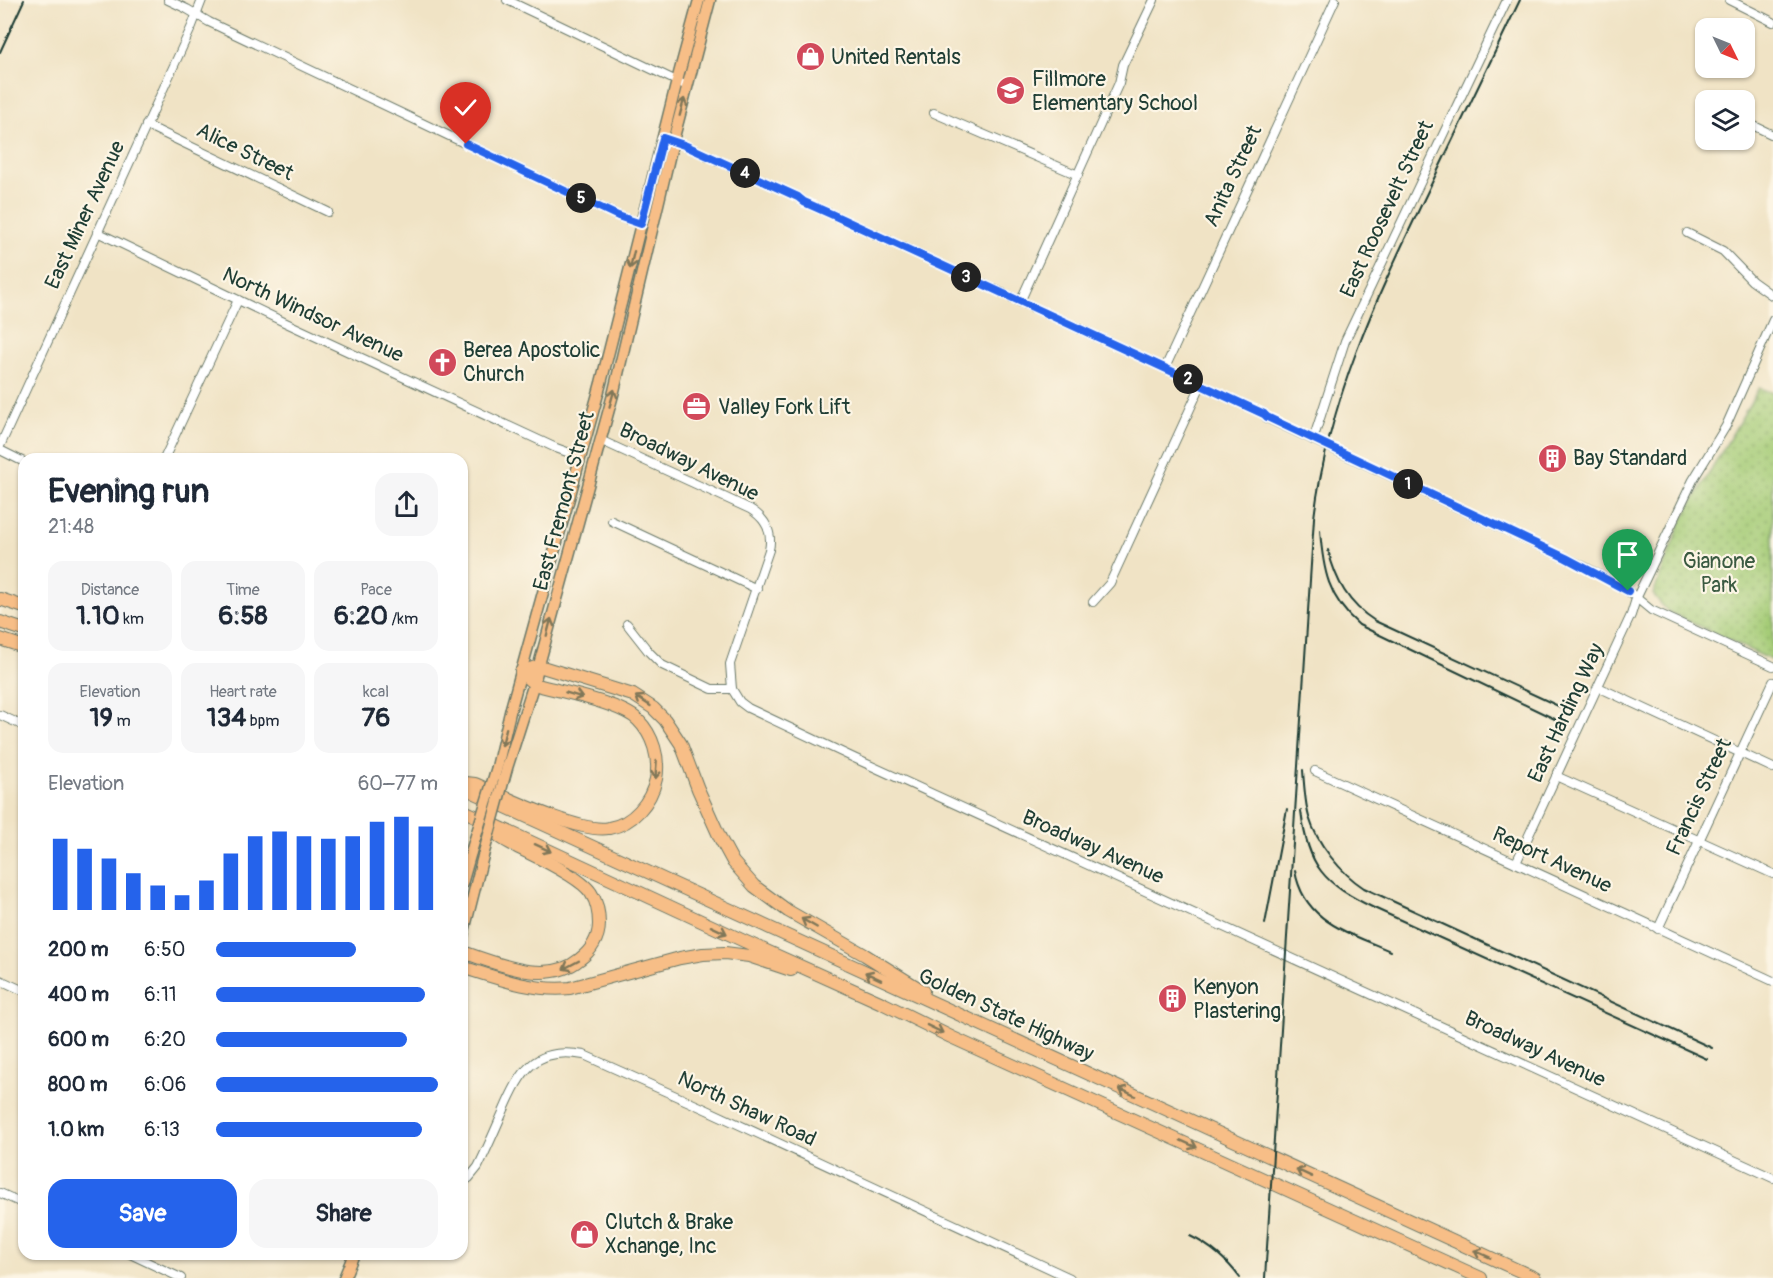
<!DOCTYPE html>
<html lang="en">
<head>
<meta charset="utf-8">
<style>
	:root { --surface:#fff; --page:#f6f6f7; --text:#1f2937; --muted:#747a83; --accent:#2563eb }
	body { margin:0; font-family:Pangolin,sans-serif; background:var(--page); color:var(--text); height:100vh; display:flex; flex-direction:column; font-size:22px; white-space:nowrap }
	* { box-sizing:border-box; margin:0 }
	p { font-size:20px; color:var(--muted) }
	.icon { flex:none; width:33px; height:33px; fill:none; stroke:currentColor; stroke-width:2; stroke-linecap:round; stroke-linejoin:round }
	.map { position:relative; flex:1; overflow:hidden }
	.drawer { position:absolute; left:18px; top:453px; width:450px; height:807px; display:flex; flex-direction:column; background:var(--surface); border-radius:18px; box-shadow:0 2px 4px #0004 }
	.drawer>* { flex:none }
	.needle { width:39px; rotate:133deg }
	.fabs { position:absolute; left:1695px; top:18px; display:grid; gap:12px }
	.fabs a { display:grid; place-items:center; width:60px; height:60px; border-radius:12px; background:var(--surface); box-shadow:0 2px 4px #0004; font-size:30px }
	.pin { position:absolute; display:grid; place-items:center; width:51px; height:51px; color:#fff; margin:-62px -26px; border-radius:50% 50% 50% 0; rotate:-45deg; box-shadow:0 0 6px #0007 }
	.pin .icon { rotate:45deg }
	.km { position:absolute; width:30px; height:30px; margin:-15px; border-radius:50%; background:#222; color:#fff; font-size:16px; line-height:30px; text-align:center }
	.round { display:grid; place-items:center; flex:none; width:63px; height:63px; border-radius:18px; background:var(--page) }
	.overview { display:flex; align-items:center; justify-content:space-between; height:102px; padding:0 30px }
	h1 { font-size:33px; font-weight:800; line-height:45px }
	.metrics { display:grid; grid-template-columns:repeat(3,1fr); gap:9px; height:102px; padding:6px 30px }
	.metrics div { display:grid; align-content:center; border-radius:15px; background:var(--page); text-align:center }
	.metrics b { font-size:26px; font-weight:800 }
	.metrics small { font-size:16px; font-weight:400 }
	.metrics p { font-size:16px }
	.chart { height:168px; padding:12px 30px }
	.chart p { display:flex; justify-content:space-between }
	.chart svg { width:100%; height:108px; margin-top:6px; stroke:var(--accent); stroke-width:6 }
	.button { display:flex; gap:12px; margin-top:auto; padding:12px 30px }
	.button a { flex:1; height:69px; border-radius:18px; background:var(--accent); color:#fff; font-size:24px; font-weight:800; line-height:69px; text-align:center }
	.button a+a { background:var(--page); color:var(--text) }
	ul { padding:0 30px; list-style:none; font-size:20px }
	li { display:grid; grid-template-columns:96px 72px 1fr; align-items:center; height:45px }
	li i { height:15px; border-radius:8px; background:var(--accent) }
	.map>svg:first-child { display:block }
	.park { fill:url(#park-dots); stroke:#628456; stroke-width:1.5 }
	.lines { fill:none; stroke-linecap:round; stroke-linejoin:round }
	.minor-casing { stroke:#687767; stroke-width:10 }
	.major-casing { stroke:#687767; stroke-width:13 }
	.highway-casing { stroke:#687767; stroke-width:14 }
	.minor { stroke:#fff; stroke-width:8 }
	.major { stroke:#f7be87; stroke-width:10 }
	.highway { stroke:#f7be87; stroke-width:12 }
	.rail { stroke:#1f3d34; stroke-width:2 }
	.major-bridge-casing { stroke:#687767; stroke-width:13; stroke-linecap:butt }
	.major-bridge { stroke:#f7be87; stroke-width:10 }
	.oneway { stroke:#807759 }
	.route-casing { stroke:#fff; stroke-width:12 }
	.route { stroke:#2563eb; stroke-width:8 }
	.labels { text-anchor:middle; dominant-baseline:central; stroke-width:4.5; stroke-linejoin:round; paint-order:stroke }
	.poi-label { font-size:21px; fill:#1f3d34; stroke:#fcf5e5; text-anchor:start }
	.street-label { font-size:21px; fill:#1f3d34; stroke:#fcf5e5 }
	.park-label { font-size:21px; fill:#3a5a41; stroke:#fcf5e5 }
</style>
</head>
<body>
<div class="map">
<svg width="1773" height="1278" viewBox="0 0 1773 1278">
	<defs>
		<pattern id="park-dots" width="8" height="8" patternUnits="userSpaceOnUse" patternTransform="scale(1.5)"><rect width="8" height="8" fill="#a5cc77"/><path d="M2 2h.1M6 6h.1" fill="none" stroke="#86a762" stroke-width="1.8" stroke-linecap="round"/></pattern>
	</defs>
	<rect width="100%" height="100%" fill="#fcf5e5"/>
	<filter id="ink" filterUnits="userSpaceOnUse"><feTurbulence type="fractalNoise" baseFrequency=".0167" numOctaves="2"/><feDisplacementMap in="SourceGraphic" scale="12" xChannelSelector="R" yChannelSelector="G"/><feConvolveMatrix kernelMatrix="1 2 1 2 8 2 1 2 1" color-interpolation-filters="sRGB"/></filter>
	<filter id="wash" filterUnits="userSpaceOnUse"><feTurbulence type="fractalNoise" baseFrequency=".008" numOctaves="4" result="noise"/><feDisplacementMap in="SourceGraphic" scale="24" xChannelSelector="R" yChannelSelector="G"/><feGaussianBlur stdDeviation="1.35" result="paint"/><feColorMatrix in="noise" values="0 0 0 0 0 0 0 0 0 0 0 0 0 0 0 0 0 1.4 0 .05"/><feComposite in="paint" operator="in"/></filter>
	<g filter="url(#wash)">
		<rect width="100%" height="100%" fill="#f0e3c5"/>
		<polygon class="park" points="1759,388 1773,393 1773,661 1667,611 1653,594 1682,520"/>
	</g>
	<g filter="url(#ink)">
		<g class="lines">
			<defs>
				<g id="minor">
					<polyline points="168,0 187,9 209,22 618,216 641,224"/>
					<polyline points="507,0 687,86"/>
					<polyline points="1729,0 1773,22"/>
					<polyline points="934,113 1078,175"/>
					<polyline points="1744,121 1773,135"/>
					<polyline points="146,125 328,212"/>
					<polyline points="669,140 684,145 798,197 804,202 831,214 1264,414 1267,418 1587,568 1628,591 1651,610 1773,666"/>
					<polyline points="97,232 284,322 556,448 581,457"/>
					<polyline points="1687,233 1723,251 1752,281 1773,296"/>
					<polyline points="1020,302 1119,83 1123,65 1154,0"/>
					<polyline points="1165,368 1335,0"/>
					<path d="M600,440L750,509C765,518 773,532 769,550L730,664L732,689L740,702L748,708L854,758L1773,1178"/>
					<polyline points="1313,440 1345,341 1507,0"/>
					<polyline points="0,446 192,26 202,0"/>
					<polyline points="0,450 24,462"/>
					<polyline points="164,459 238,300"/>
					<polyline points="612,521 757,589"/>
					<polyline points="1093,602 1110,583 1201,385"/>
					<polyline points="627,624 649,652 662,665 712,689 732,689"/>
					<polyline points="1598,687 1773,768"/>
					<polyline points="0,715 24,726"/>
					<polyline points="1315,771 1773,981"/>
					<polyline points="1556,776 1773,874"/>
					<polyline points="1516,863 1631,615 1636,599 1693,480 1726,426 1773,320"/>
					<polyline points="1658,929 1773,682"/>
					<polyline points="0,980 24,991"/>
					<path d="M462,1183L469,1178L478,1167C487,1149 495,1130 503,1112C521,1071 534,1046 584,1055L705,1109L1070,1278"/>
					<polyline points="0,1193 24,1204"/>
					<polyline points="130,1254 181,1278"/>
				</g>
				<g id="major">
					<polyline points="497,767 511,708 601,383 677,81 699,0"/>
					<polyline points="507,768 534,683 614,391 673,141 710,0"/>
					<polyline points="462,884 471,852"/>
					<polyline points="462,939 483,856"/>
					<polyline points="344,1278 354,1254"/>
				</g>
				<g id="highway">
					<polyline points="0,599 24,607"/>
					<polyline points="0,622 24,630"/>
					<polyline points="0,639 24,647"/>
					<polyline points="521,672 539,666 633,695 653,708 665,720 681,744 698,789 721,840 733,862 754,886 788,911 865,955 923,991"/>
					<path d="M466,783L475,784C503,796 581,834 609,828C633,824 651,802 656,779C660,758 653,735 638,720C624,706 578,695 557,690C550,688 542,687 535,684C530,681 525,676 521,672"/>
					<polyline points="462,787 1535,1278"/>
					<polyline points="462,810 744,941 882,1003 951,1037 1481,1278"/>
					<path d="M462,952C498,963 547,987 580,959C591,951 599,938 599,924C599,914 597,902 591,893C581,877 535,856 517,847C511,843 502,840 498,835C495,832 492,827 490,823"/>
					<path d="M462,967C497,978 534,992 570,988L680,958L703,954L725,953L749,956L791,970"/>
				</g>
			</defs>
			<use href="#minor" class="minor-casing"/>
			<use href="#major" class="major-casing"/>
			<use href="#highway" class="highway-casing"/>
			<use href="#minor" class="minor"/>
			<use href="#major" class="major"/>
			<use href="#highway" class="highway"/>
			<g class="rail">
				<polyline points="0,52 24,0"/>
				<path d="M1320,530C1323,570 1328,598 1359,625L1561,722"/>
				<path d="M1328,550C1336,581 1348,604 1375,621L1567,710"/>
				<path d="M1303,770C1304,785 1305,803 1309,817C1317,844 1341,873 1364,888L1712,1048"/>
				<path d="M1301,811C1308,867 1324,884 1374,908L1707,1059"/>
				<path d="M1295,871C1304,922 1348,932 1390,951"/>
				<polyline points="1265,924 1287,809"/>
				<path d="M1190,1236C1211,1246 1227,1260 1240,1278"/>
				<path d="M1265,1278L1314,518C1329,398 1375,301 1427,193C1458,129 1489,64 1520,0"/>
			</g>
			<defs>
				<g id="major-bridge">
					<polyline points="471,852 497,767"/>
					<polyline points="483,856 507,768"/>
				</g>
			</defs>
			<use href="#major-bridge" class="major-bridge-casing"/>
			<use href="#major-bridge" class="major-bridge"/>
		</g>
		<defs><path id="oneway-shaft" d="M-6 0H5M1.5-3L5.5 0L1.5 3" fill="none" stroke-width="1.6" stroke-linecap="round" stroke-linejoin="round" transform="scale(1.5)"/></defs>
		<g class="oneway">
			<use href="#oneway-shaft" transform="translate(682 107) rotate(-75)"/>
			<use href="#oneway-shaft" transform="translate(632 260) rotate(103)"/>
			<use href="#oneway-shaft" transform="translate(612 398) rotate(-74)"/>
			<use href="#oneway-shaft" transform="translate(549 627) rotate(-75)"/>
			<use href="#oneway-shaft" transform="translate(574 695) rotate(17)"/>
			<use href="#oneway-shaft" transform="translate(643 701) rotate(-147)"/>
			<use href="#oneway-shaft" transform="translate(504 737) rotate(104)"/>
			<use href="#oneway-shaft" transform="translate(656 770) rotate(94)"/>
			<use href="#oneway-shaft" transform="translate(543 848) rotate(25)"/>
			<use href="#oneway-shaft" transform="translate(809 923) rotate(-150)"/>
			<use href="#oneway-shaft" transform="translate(719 930) rotate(25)"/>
			<use href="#oneway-shaft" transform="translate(571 965) rotate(152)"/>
			<use href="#oneway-shaft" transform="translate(873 976) rotate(-155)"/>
			<use href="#oneway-shaft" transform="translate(935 1029) rotate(26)"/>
			<use href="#oneway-shaft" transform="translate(1127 1092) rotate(-155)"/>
			<use href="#oneway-shaft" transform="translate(1189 1144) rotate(24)"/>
			<use href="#oneway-shaft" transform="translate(1304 1173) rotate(-155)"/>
			<use href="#oneway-shaft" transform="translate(1482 1254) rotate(-156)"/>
		</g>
	</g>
	<g class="lines" filter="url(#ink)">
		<defs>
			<polyline id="route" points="466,144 618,216 641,224 663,138 684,145 798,197 804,202 831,214 1264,414 1267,417 1566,558 1628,591"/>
		</defs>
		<use href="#route" class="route-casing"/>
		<use href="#route" class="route"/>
	</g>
	<defs>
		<symbol id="shop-disc" viewBox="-11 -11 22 22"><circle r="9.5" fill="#d1495b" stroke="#fcf5e5"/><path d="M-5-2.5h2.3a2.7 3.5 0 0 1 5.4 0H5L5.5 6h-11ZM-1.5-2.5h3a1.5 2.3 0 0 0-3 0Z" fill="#fff"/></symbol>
		<symbol id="school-disc" viewBox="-11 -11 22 22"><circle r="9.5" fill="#d1495b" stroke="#fcf5e5"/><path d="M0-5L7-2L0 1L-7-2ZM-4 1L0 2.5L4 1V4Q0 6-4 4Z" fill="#fff"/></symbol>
		<symbol id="church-disc" viewBox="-11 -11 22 22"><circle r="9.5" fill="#d1495b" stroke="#fcf5e5"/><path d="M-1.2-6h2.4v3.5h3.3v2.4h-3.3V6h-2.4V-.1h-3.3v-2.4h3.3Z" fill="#fff"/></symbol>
		<symbol id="office-disc" viewBox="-11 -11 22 22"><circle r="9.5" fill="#d1495b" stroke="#fcf5e5"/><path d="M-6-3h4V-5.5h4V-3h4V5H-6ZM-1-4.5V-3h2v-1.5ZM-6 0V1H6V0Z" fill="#fff"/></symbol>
		<symbol id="building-disc" viewBox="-11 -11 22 22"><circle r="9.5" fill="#d1495b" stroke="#fcf5e5"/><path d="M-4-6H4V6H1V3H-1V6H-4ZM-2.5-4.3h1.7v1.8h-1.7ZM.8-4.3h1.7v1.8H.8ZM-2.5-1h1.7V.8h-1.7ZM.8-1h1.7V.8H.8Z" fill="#fff"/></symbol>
	</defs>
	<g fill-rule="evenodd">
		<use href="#shop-disc" x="794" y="40" width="33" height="33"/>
		<use href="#school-disc" x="994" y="74" width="33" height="33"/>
		<use href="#church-disc" x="426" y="346" width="33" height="33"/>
		<use href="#office-disc" x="680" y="390" width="33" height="33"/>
		<use href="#building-disc" x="1536" y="442" width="33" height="33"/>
		<use href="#building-disc" x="1156" y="982" width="33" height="33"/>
		<use href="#shop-disc" x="568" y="1218" width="33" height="33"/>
	</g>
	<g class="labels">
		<g class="poi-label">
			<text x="831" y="57">United Rentals</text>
			<text x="1032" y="79">Fillmore<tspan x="1032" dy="24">Elementary School</tspan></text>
			<text x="463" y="350">Berea Apostolic<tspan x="463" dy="24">Church</tspan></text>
			<text x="718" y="407">Valley Fork Lift</text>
			<text x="1573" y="458">Bay Standard</text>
			<text x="1193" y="987">Kenyon<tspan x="1193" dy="24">Plastering</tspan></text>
			<text x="605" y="1222">Clutch &amp; Brake<tspan x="605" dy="24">Xchange, Inc</tspan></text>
		</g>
		<g class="street-label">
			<text transform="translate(245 152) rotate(26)">Alice Street</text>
			<text transform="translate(1233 176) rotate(-65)">Anita Street</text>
			<text transform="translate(1387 209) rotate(-65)">East Roosevelt Street</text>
			<text transform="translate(85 215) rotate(-65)">East Miner Avenue</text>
			<text transform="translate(313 315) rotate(25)">North Windsor Avenue</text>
			<text transform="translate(689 462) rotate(26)">Broadway Avenue</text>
			<text transform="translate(564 501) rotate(-75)">East Fremont Street</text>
			<text transform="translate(1566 713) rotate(-65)">East Harding Way</text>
			<text transform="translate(1699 797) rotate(-65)">Francis Street</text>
			<text transform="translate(1093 847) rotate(24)">Broadway Avenue</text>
			<text transform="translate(1552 860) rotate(25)">Report Avenue</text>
			<text transform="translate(1006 1015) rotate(25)">Golden State Highway</text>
			<text transform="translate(1535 1049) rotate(25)">Broadway Avenue</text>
			<text transform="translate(747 1109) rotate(25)">North Shaw Road</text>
		</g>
		<g class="park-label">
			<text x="1719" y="561">Gianone<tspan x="1719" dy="24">Park</tspan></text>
		</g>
	</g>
</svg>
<div class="fabs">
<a><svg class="needle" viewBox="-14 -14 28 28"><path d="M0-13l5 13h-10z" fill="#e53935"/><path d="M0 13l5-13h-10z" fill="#747a83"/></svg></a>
<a><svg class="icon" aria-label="layers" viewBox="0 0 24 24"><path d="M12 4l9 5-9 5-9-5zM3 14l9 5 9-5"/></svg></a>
</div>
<div class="pin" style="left:1628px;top:591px;background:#1e9e55"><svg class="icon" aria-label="arrive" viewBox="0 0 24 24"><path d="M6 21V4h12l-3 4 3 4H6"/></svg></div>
<div class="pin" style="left:466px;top:144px;background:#d93025"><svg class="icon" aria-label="check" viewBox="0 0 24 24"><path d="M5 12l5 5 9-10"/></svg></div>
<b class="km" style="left:1408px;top:484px">1</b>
<b class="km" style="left:1188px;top:379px">2</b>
<b class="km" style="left:966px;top:277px">3</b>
<b class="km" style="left:745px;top:173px">4</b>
<b class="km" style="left:581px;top:198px">5</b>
<section class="drawer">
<div class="overview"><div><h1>Evening run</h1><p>21:48</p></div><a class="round"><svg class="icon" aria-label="share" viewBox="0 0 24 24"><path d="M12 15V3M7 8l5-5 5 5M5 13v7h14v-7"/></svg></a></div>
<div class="metrics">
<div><p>Distance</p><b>1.10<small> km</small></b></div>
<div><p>Time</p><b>6:58</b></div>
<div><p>Pace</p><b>6:20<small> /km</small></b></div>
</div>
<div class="metrics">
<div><p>Elevation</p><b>19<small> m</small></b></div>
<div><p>Heart rate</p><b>134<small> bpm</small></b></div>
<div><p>kcal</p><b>76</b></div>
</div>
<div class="chart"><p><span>Elevation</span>60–77 m</p>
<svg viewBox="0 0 160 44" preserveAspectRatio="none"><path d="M5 44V15M15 44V19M25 44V23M35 44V29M45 44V34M55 44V38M65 44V32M75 44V21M85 44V14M95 44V12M105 44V14M115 44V15M125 44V14M135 44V8M145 44V6M155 44V10"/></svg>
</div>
<ul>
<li><b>200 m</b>6:50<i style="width:63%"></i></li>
<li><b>400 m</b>6:11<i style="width:94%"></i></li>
<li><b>600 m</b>6:20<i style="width:86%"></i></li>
<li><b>800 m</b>6:06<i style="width:100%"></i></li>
<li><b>1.0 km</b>6:13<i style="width:93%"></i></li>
</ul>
<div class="button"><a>Save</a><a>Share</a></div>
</section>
</div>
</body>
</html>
